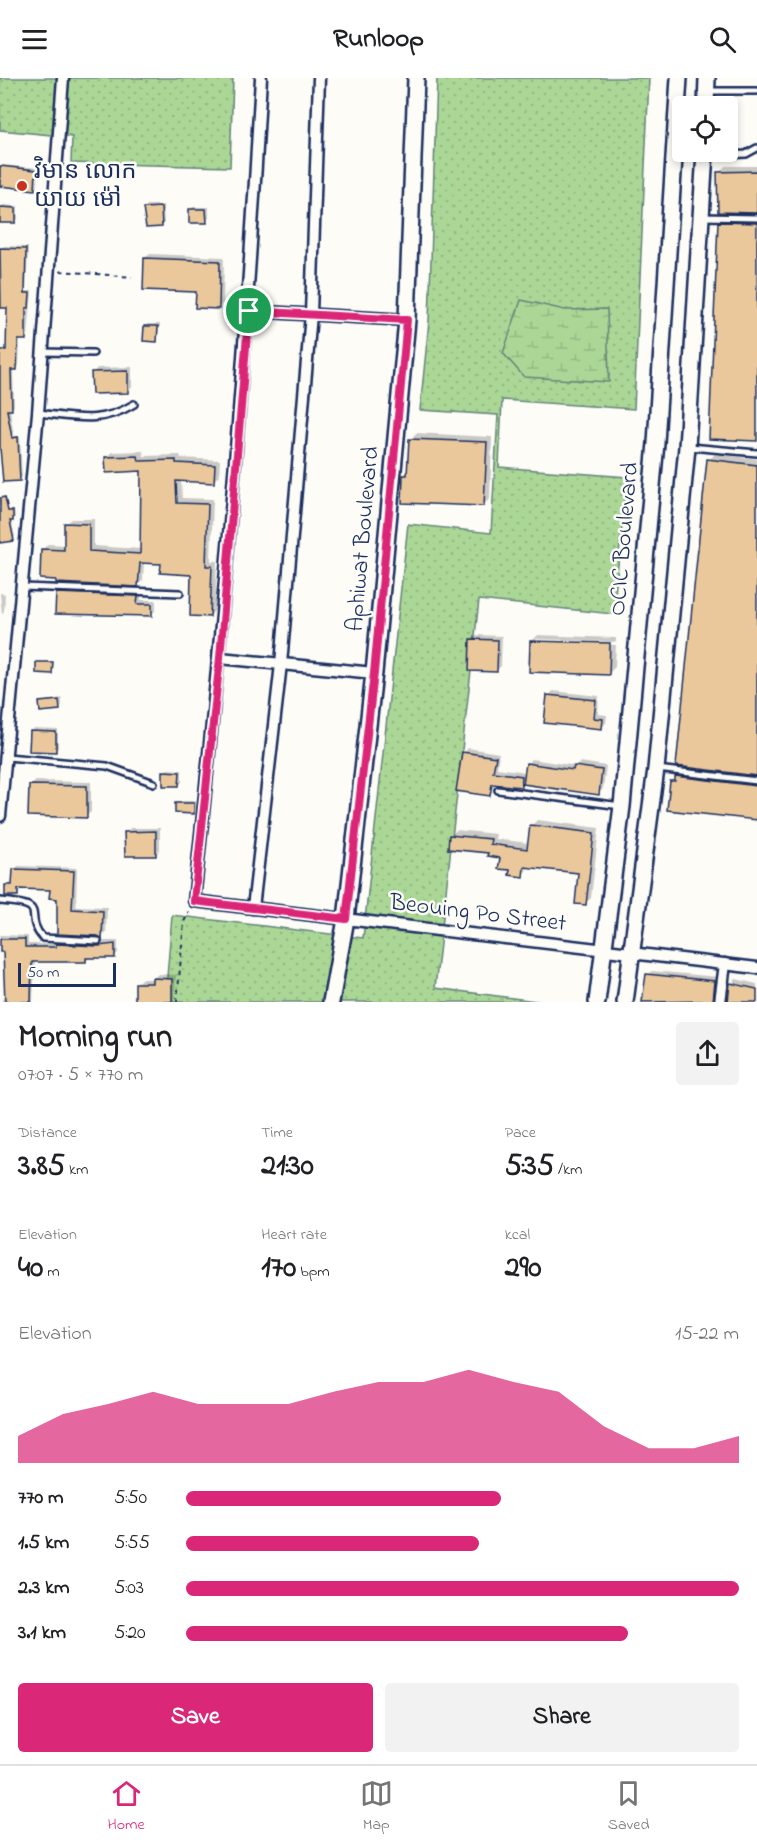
<!DOCTYPE html>
<html lang="en">
<head>
<meta charset="utf-8">
<style>
	:root { --surface:#fff; --page:#f2f2f2; --text:#202124; --muted:#757577; --line:#e0e0e0; --accent:#db2777 }
	body { margin:0; font-family:"Indie Flower","Noto Sans Khmer",sans-serif; background:var(--page); color:var(--text); height:100vh; display:flex; flex-direction:column; font-size:22px; white-space:nowrap }
	* { box-sizing:border-box; margin:0 }
	p { font-size:20px; color:var(--muted) }
	.icon { flex:none; width:33px; height:33px; fill:none; stroke:currentColor; stroke-width:2; stroke-linecap:round; stroke-linejoin:round }
	.map { position:relative; height:924px; overflow:hidden }
	.drawer { display:flex; flex-direction:column; background:var(--surface); flex:1 }
	.drawer>* { flex:none }
	.tools { position:absolute; left:672px; top:18px; display:grid; gap:12px }
	.tools a { display:grid; place-items:center; width:66px; height:66px; border-radius:6px; background:var(--surface); box-shadow:0 3px 9px #0003; font-size:30px }
	.scale { position:absolute; left:18px; bottom:15px; width:98px; box-sizing:border-box; padding-left:6px; border:3px solid #1b2f5e; border-top:0; font-size:16px; line-height:21px; white-space:nowrap; color:#1b2f5e; -webkit-text-stroke:4px #fdfcf7; paint-order:stroke }
	.pin { position:absolute; display:grid; place-items:center; width:51px; height:51px; color:#fff; margin:-26px; border:3px solid #fff; border-radius:50%; box-shadow:0 2px 6px #0007 }
	.round { display:grid; place-items:center; flex:none; width:63px; height:63px; border-radius:6px; background:var(--page) }
	.summary { display:flex; align-items:center; justify-content:space-between; height:102px; padding:0 18px }
	h1 { font-size:33px; font-weight:700; line-height:45px }
	.figures { display:grid; grid-template-columns:repeat(3,1fr); gap:9px; height:102px; padding:6px 18px }
	.figures div { display:grid; align-content:center }
	.figures b { font-size:30px; font-weight:700 }
	.figures small { font-size:16px; font-weight:400 }
	.figures p { font-size:16px }
	.chart { height:168px; padding:12px 18px }
	.chart p { display:flex; justify-content:space-between }
	.chart svg { width:100%; height:108px; margin-top:6px; fill:var(--accent); opacity:.7 }
	.button { display:flex; gap:12px; margin-top:auto; padding:12px 18px }
	.button a { flex:1; height:69px; border-radius:6px; background:var(--accent); color:#fff; font-size:24px; font-weight:700; line-height:69px; text-align:center }
	.button a+a { background:var(--page); color:var(--text) }
	ul { padding:0 18px; list-style:none; font-size:20px }
	li { display:grid; grid-template-columns:96px 72px 1fr; align-items:center; height:45px }
	li i { height:15px; border-radius:8px; background:var(--accent) }
	header { display:flex; justify-content:space-between; align-items:center; height:78px; padding:0 18px; background:var(--surface); font-size:27px; font-weight:700 }
	.menu { display:flex; justify-content:space-around; align-items:center; height:84px; border-top:2px solid var(--line); background:var(--surface); font-size:16px; color:var(--muted) }
	.menu a { display:grid; justify-items:center; gap:3px }
	.menu .selected { color:var(--accent) }
	.map>svg:first-child { display:block }
	.grass { fill:url(#grass-dots); stroke:#63837a; stroke-width:1.5 }
	.wetland { fill:url(#wetland-marsh); stroke:#63837a; stroke-width:1.5 }
	.shadow { fill:#0003 }
	.building { fill:#eac89c; stroke:#1b2f5e; stroke-width:1.5 }
	.lines { fill:none; stroke-linecap:round; stroke-linejoin:round }
	.lane-casing { stroke:#1b2f5e; stroke-width:10 }
	.street-casing { stroke:#1b2f5e; stroke-width:15 }
	.secondary-casing { stroke:#1b2f5e; stroke-width:20 }
	.path { stroke:#1b2f5e; stroke-width:2; stroke-dasharray:4.5 4.5; stroke-linecap:butt }
	.lane { stroke:#fdfcf7; stroke-width:5 }
	.street { stroke:#fdfcf7; stroke-width:10 }
	.secondary { stroke:#fdfcf7; stroke-width:15 }
	.route-casing { stroke:#fff; stroke-width:12 }
	.route { stroke:#db2777; stroke-width:8 }
	.poi-dot { fill:#c8321e; stroke:#fdfcf7; stroke-width:2 }
	.labels { text-anchor:middle; dominant-baseline:central; stroke-width:5; stroke-linejoin:round; paint-order:stroke }
	.poi-label { font-size:24px; fill:#1b2f5e; stroke:#fdfcf7; text-anchor:start }
	.street-label { font-size:24px; fill:#1b2f5e; stroke:#fdfcf7 }
</style>
</head>
<body>
<header><svg class="icon" aria-label="menu" viewBox="0 0 24 24"><path d="M4 6h16M4 12h16M4 18h16"/></svg>Runloop<svg class="icon" aria-label="search" viewBox="0 0 24 24"><circle cx="10" cy="10" r="6"/><path d="M15 15l6 6"/></svg></header>
<div class="map">
<svg width="757" height="924" viewBox="0 0 757 924">
	<defs>
		<pattern id="grass-dots" width="8" height="8" patternUnits="userSpaceOnUse" patternTransform="scale(1.5)"><rect width="8" height="8" fill="#abd796"/><path d="M2 2h.1M6 6h.1" fill="none" stroke="#93b984" stroke-width="1.8" stroke-linecap="round"/></pattern>
		<pattern id="wetland-marsh" width="20" height="14" patternUnits="userSpaceOnUse" patternTransform="scale(1.5)"><rect width="20" height="14" fill="#abd796"/><path d="M1 5h8M5 5V1M11 12h8M15 12V8" fill="none" stroke="#93b984"/></pattern>
	</defs>
	<rect width="100%" height="100%" fill="#fdfcf7"/>
	<filter id="ink" filterUnits="userSpaceOnUse"><feTurbulence type="fractalNoise" baseFrequency=".0167" numOctaves="2"/><feDisplacementMap in="SourceGraphic" scale="12" xChannelSelector="R" yChannelSelector="G"/><feConvolveMatrix kernelMatrix="1 2 1 2 8 2 1 2 1" color-interpolation-filters="sRGB"/></filter>
	<g filter="url(#ink)">
		<g class="grass">
			<polygon points="0,0 233,0 230,89 71,85 72,59 0,52"/>
			<polygon points="437,0 649,0 634,331 502,322 499,389 627,399 613,536 479,522 435,910 544,924 165,924 172,837 363,860 408,446 491,455 498,337 420,332 429,243"/>
		</g>
		<polygon class="wetland" points="521,222 565,232 607,231 609,304 524,299 503,275"/>
		<g class="shadow">
			<polygon points="0,87 38,90 37,108 35,110 0,107"/>
			<polygon points="725,88 757,88 757,132 719,95"/>
			<polygon points="3,127 18,128 18,141 15,144 0,144 0,130"/>
			<polygon points="147,127 163,127 164,145 161,147 144,130"/>
			<polygon points="193,129 209,129 209,140 206,143 190,132"/>
			<polygon points="4,168 28,169 26,213 32,213 28,258 20,261 19,288 13,290 14,328 10,331 14,358 20,358 22,399 19,402 0,368 0,272 8,270 9,228 1,171"/>
			<polygon points="150,176 224,179 223,225 218,229 197,212 145,180"/>
			<polygon points="148,246 160,246 157,262 145,248"/>
			<polygon points="132,289 132,309 128,314 93,295 97,290"/>
			<polygon points="416,355 492,359 490,421 483,427 404,397 409,393 410,362"/>
			<polygon points="143,373 144,378 180,377 181,380 220,382 219,398 213,403 181,401 182,420 213,421 211,483 217,483 215,532 210,538 192,496 162,485 144,484 143,502 138,507 43,471 48,466 66,467 66,446 71,441 94,441 94,468 141,471 143,392 107,379 112,374"/>
			<polygon points="715,376 757,381 757,697 709,382"/>
			<polygon points="0,432 14,432 15,440 11,442 15,459 13,461 0,461"/>
			<polygon points="61,512 141,515 141,522 156,522 156,532 151,536 57,516"/>
			<polygon points="0,515 5,516 4,533 2,536"/>
			<polygon points="476,557 502,558 501,588 497,592 471,561"/>
			<polygon points="538,557 616,560 616,564 536,561 536,564 616,567 615,589 609,595 532,563"/>
			<polygon points="553,613 599,618 598,636 607,637 606,645 601,650 549,618"/>
			<polygon points="62,620 62,627 60,630 40,624"/>
			<polygon points="34,651 58,652 58,670 55,672 32,654"/>
			<polygon points="468,670 499,675 497,690 526,694 527,686 531,681 577,688 580,684 606,688 603,711 598,715 523,705 520,708 494,705 489,717 464,675"/>
			<polygon points="167,691 182,692 182,704 179,707 165,694"/>
			<polygon points="683,693 757,701 757,741 672,704"/>
			<polygon points="35,703 91,704 91,734 86,738 31,707"/>
			<polygon points="180,723 196,723 196,731 193,734 177,725"/>
			<polygon points="537,742 599,750 591,820 585,825 580,794 529,788 523,797 511,791 501,778 451,758 456,752 496,756 495,761 529,765 531,748"/>
			<polygon points="130,750 160,750 160,772 156,776 126,755"/>
			<polygon points="18,788 77,790 76,828 107,829 106,855 102,859 51,811 22,810 18,816 6,808 14,804 14,792"/>
			<polygon points="0,857 28,858 28,866 58,866 61,863 118,863 118,875 114,878 90,879 86,883 35,882 33,924 1,924 5,916 5,872 0,872"/>
			<polygon points="652,893 719,899 717,917 709,924 642,924 647,897"/>
			<polygon points="158,896 176,897 174,924 150,924 137,905 141,901 153,901"/>
			<polygon points="736,901 757,906 757,924 729,924 731,906"/>
		</g>
		<g class="building">
			<polygon points="0,88 36,92 35,112 0,108"/>
			<polygon points="757,93 757,135 718,134 717,94"/>
			<polygon points="0,129 16,130 16,145 0,145"/>
			<polygon points="161,129 162,149 146,150 143,130"/>
			<polygon points="189,131 206,131 207,145 189,145"/>
			<polygon points="718,144 757,145 757,363 709,361"/>
			<polygon points="0,170 26,171 25,215 30,215 29,230 26,230 26,262 18,262 17,292 11,292 12,332 7,332 12,360 18,359 20,403 3,404 0,370 0,272 6,272 7,230 1,230"/>
			<polygon points="144,180 220,183 219,231 195,230 196,214 143,212"/>
			<polygon points="144,248 158,248 157,264 143,263"/>
			<polygon points="128,293 128,315 92,316 91,294"/>
			<polygon points="409,361 487,364 484,428 402,425 403,397 407,397"/>
			<polygon points="138,378 139,383 176,382 176,385 215,387 214,405 176,403 177,425 208,426 206,488 212,488 210,539 190,538 191,497 160,495 161,486 140,485 138,509 56,505 56,502 40,501 41,471 64,472 64,445 89,446 89,473 140,476 141,393 106,395 105,379"/>
			<polygon points="707,381 757,387 757,698 676,688"/>
			<polygon points="5,419 8,433 13,433 13,443 10,443 14,463 0,465 0,420"/>
			<polygon points="56,515 138,518 137,526 152,526 152,538 55,536"/>
			<polygon points="470,561 498,562 497,594 469,593"/>
			<polygon points="530,563 610,565 609,597 529,594"/>
			<polygon points="36,584 53,584 52,596 36,595"/>
			<polygon points="547,617 596,622 594,640 603,641 602,651 544,645"/>
			<polygon points="59,622 60,632 40,634 39,624"/>
			<polygon points="30,653 56,654 56,674 29,673"/>
			<polygon points="462,674 496,679 493,694 522,698 521,709 492,706 490,718 456,713"/>
			<polygon points="526,685 573,692 574,688 602,692 599,717 523,706"/>
			<polygon points="163,693 180,694 179,708 163,708"/>
			<polygon points="675,698 757,708 757,742 667,732 670,703 675,703"/>
			<polygon points="29,707 87,708 87,740 28,738"/>
			<polygon points="175,725 194,725 194,736 175,735"/>
			<polygon points="530,747 594,755 586,827 575,826 578,795 524,789 523,799 509,797 510,792 498,791 500,780 487,778 488,775 448,771 449,757 491,761 490,766 527,771"/>
			<polygon points="156,753 156,778 125,778 124,754"/>
			<polygon points="13,791 74,793 72,831 103,833 102,861 98,858 57,856 57,821 49,820 50,812 18,811 18,818 5,818 5,807 12,807"/>
			<polygon points="0,861 25,861 25,869 56,869 56,866 98,868 115,866 115,880 86,880 86,884 32,884 31,924 5,924 3,874 0,874"/>
			<polygon points="646,896 715,903 713,923 642,924"/>
			<polygon points="152,900 172,901 172,924 135,923 135,905 152,905"/>
			<polygon points="730,905 757,911 757,924 728,924"/>
		</g>
		<g class="lines">
			<defs>
				<g id="lane">
					<polyline points="709,13 757,13"/>
					<polyline points="707,78 746,76 757,70"/>
					<polyline points="703,139 757,140"/>
					<polyline points="42,274 93,275"/>
					<path d="M38,335C75,339 100,347 134,326"/>
					<polyline points="690,369 757,375"/>
					<polyline points="23,509 180,515"/>
					<polyline points="7,679 107,688 154,705"/>
					<polyline points="657,691 757,703"/>
					<polyline points="498,712 621,728"/>
					<path d="M0,823C53,827 21,836 43,860L98,863"/>
				</g>
				<g id="street">
					<path d="M261,0C246,275 223,549 194,823L757,890"/>
					<polyline points="249,233 407,242"/>
					<polyline points="220,580 374,595"/>
					<polyline points="0,738 38,335 63,0"/>
					<polyline points="253,830 281,586 311,236 319,0"/>
					<polyline points="720,924 725,886"/>
				</g>
				<g id="secondary">
					<polyline points="706,28 707,0"/>
					<polyline points="331,924 346,841 374,595 407,242 416,0"/>
					<polyline points="597,924 622,728 656,365 679,0"/>
					<polyline points="625,924 656,691 687,369 705,74"/>
				</g>
			</defs>
			<use href="#lane" class="lane-casing"/>
			<use href="#street" class="street-casing"/>
			<use href="#secondary" class="secondary-casing"/>
			<g class="path">
				<polyline points="60,193 132,199"/>
				<polyline points="177,924 184,844 189,833"/>
			</g>
			<use href="#lane" class="lane"/>
			<use href="#street" class="street"/>
			<use href="#secondary" class="secondary"/>
		</g>
	</g>
	<g class="lines" filter="url(#ink)">
		<defs>
			<polygon id="route" points="249,233 407,242 374,595 346,841 194,823 220,580"/>
		</defs>
		<use href="#route" class="route-casing"/>
		<use href="#route" class="route"/>
	</g>
	<circle class="poi-dot" cx="22" cy="108" r="6"/>
	<g class="labels">
		<g class="poi-label">
			<text x="34" y="94">វិមាន លោក<tspan x="34" dy="28">យាយ ម៉ៅ</tspan></text>
		</g>
		<g class="street-label">
			<text transform="translate(364 461) rotate(-85)">Aphiwat Boulevard</text>
			<text transform="translate(625 461) rotate(-85)">OCIC Boulevard</text>
			<text transform="translate(478 836) rotate(7)">Beouing Po Street</text>
		</g>
	</g>
</svg>
<div class="tools">
<a><svg class="icon" aria-label="locate" viewBox="0 0 24 24"><circle cx="12" cy="12" r="6"/><path d="M12 2v4M12 18v4M2 12h4M18 12h4"/></svg></a>
</div>
<div class="scale">50 m</div>
<div class="pin" style="left:249px;top:233px;background:#1e9e55"><svg class="icon" aria-label="arrive" viewBox="0 0 24 24"><path d="M6 21V4h12l-3 4 3 4H6"/></svg></div>
</div>
<section class="drawer">
<div class="summary"><div><h1>Morning run</h1><p>07:07 · 5 × 770 m</p></div><a class="round"><svg class="icon" aria-label="share" viewBox="0 0 24 24"><path d="M12 15V3M7 8l5-5 5 5M5 13v7h14v-7"/></svg></a></div>
<div class="figures">
<div><p>Distance</p><b>3.85<small> km</small></b></div>
<div><p>Time</p><b>21:30</b></div>
<div><p>Pace</p><b>5:35<small> /km</small></b></div>
</div>
<div class="figures">
<div><p>Elevation</p><b>40<small> m</small></b></div>
<div><p>Heart rate</p><b>170<small> bpm</small></b></div>
<div><p>kcal</p><b>290</b></div>
</div>
<div class="chart"><p><span>Elevation</span>15–22 m</p>
<svg viewBox="0 0 160 44" preserveAspectRatio="none"><path d="M0 44V33L10 24L20 20L30 15L40 20L50 20L60 20L70 15L80 11L90 11L100 6L110 11L120 15L130 29L140 38L150 38L160 33V44z"/></svg>
</div>
<ul>
<li><b>770 m</b>5:50<i style="width:57%"></i></li>
<li><b>1.5 km</b>5:55<i style="width:53%"></i></li>
<li><b>2.3 km</b>5:03<i style="width:100%"></i></li>
<li><b>3.1 km</b>5:20<i style="width:80%"></i></li>
</ul>
<div class="button"><a>Save</a><a>Share</a></div>
</section>
<nav class="menu">
<a class="selected"><svg class="icon" aria-label="home" viewBox="0 0 24 24"><path d="M3 11l9-7 9 7M6 9v11h12V9"/></svg>Home</a>
<a><svg class="icon" aria-label="map" viewBox="0 0 24 24"><path d="M3 6l6-2 6 2 6-2v14l-6 2-6-2-6 2zM9 4v14M15 6v14"/></svg>Map</a>
<a><svg class="icon" aria-label="saved" viewBox="0 0 24 24"><path d="M7 4h10v16l-5-4-5 4z"/></svg>Saved</a>
</nav>
</body>
</html>
